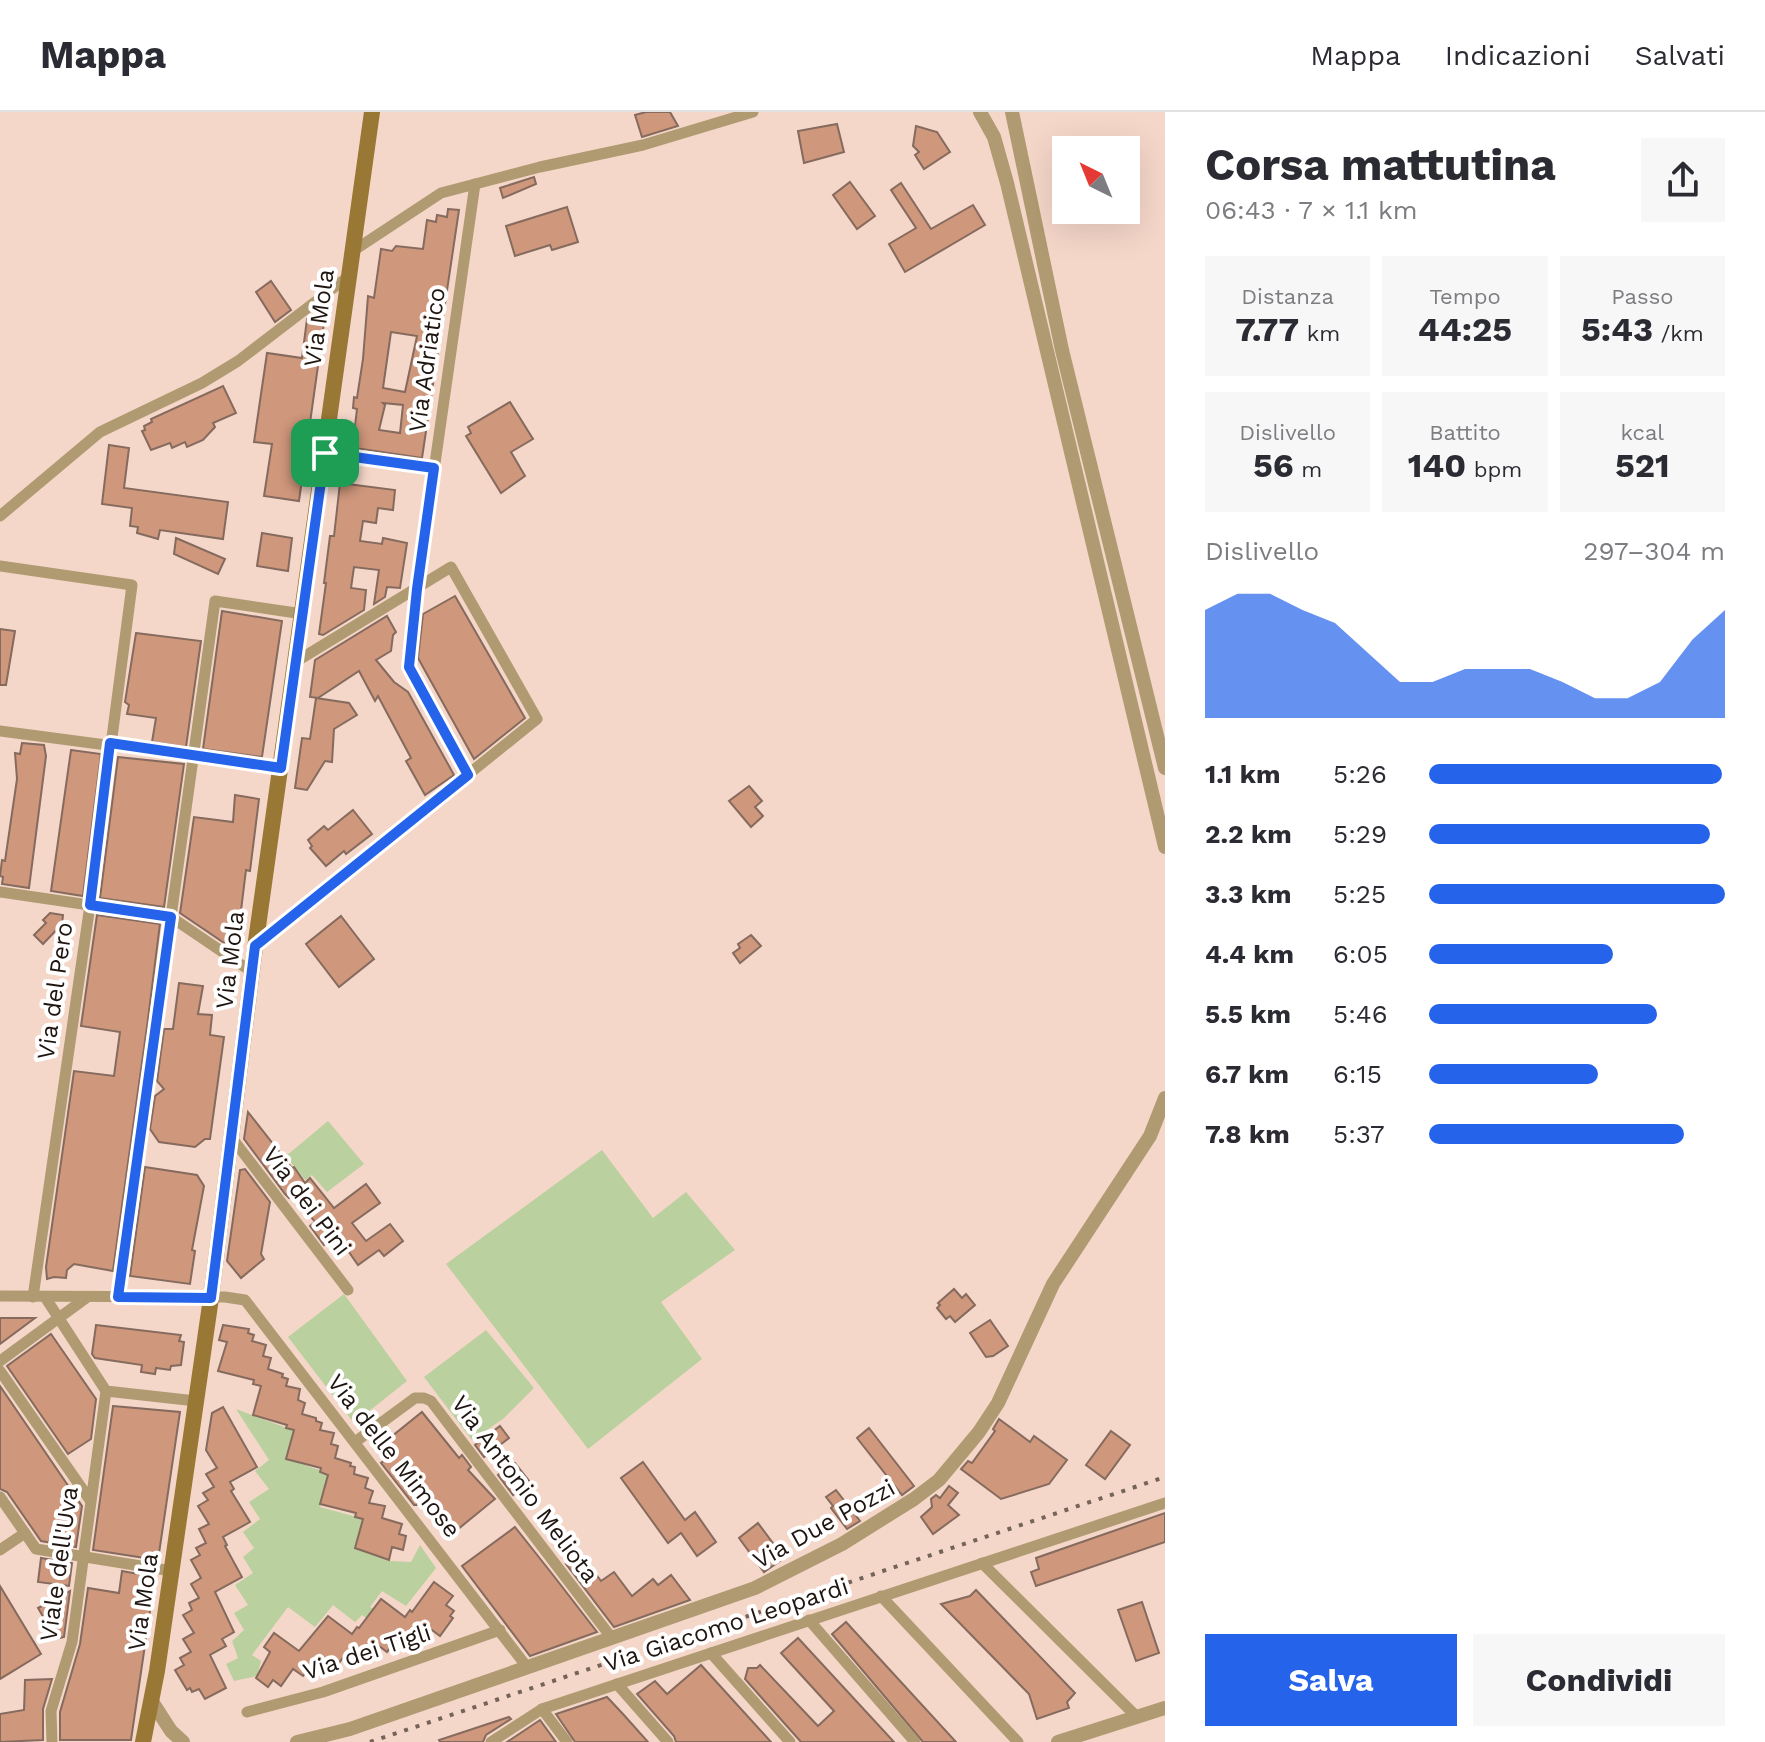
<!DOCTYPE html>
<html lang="it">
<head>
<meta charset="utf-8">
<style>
	:root { --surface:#fff; --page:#f7f7f7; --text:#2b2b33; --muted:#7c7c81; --line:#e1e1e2; --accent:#2563eb }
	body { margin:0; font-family:"Work Sans",sans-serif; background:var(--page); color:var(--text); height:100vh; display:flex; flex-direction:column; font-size:30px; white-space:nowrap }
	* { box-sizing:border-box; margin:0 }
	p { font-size:26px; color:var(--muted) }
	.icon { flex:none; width:44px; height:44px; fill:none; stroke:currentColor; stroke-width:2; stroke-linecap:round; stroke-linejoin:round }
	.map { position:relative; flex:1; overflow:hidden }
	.panel { display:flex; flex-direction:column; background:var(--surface); width:600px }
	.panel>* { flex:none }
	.needle { width:52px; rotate:317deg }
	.buttons { position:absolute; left:1052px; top:24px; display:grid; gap:16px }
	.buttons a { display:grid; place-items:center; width:88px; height:88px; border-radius:0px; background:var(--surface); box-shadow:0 8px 32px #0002; font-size:40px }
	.pin { position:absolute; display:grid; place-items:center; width:68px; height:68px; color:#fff; margin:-34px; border-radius:16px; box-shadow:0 4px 12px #0006 }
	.round { display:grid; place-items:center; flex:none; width:84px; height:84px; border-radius:0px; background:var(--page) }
	.headline { display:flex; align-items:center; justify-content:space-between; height:136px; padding:0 40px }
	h1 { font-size:44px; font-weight:700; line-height:60px }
	.stats { display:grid; grid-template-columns:repeat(3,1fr); gap:12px; height:136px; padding:8px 40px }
	.stats div { display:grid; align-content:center; border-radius:0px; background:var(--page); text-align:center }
	.stats b { font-size:34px; font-weight:700 }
	.stats small { font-size:22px; font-weight:400 }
	.stats p { font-size:22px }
	.chart { height:224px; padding:16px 40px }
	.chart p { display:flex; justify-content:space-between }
	.chart svg { width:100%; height:144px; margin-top:8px; fill:var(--accent); opacity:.7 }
	.cta { display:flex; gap:16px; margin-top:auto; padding:16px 40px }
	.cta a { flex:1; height:92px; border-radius:0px; background:var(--accent); color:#fff; font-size:32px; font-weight:700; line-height:92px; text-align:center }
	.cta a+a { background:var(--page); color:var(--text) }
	ul { padding:0 40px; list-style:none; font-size:26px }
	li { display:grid; grid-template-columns:128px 96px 1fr; align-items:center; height:60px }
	li i { height:20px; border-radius:10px; background:var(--accent) }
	header { display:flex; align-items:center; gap:48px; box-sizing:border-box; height:112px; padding:0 40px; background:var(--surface); border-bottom:2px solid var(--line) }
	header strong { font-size:38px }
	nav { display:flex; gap:44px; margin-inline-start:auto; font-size:28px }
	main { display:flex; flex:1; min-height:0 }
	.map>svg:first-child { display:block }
	.green { fill:#bad09e }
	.building { fill:#cf977c; stroke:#856a5e; stroke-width:2; fill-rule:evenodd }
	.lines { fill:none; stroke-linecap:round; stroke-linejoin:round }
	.minor { stroke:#b09a71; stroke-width:11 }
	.tertiary { stroke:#b09a71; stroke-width:14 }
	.secondary { stroke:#997835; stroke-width:16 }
	.rail { stroke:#75635a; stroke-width:4; stroke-dasharray:4 8; stroke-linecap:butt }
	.route-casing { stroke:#fff; stroke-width:16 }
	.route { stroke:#2563eb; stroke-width:10 }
	.labels { text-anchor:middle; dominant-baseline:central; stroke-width:8; stroke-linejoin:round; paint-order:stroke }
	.street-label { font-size:24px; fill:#1f1510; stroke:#fff }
</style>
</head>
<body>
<header>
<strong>Mappa</strong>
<nav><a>Mappa</a><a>Indicazioni</a><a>Salvati</a></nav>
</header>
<main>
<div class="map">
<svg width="1165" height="1630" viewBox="0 0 1165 1630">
	<rect width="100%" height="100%" fill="#f5d7c9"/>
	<g class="green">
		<polygon points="328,1009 364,1052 327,1080 312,1063 305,1068 286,1044"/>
		<polygon points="602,1038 653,1106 686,1080 735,1138 661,1190 702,1247 588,1337 446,1152"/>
		<polygon points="344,1182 407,1269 354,1311 288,1225"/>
		<polygon points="486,1218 534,1276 503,1307 472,1328 424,1265"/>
		<polygon points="236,1297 295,1319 290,1348 331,1362 320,1395 364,1407 358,1436 390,1449 411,1450 420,1433 436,1456 406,1494 382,1479 370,1495 378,1499 369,1508 362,1503 355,1510 333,1493 315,1515 288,1495 252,1543 261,1549 257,1564 234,1569 226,1552 238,1546 232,1529 244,1518 234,1501 248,1493 235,1473 253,1461 243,1445 254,1436 243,1420 260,1407 249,1390 269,1377 255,1359 269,1348"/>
	</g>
	<g class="building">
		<polygon points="646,0 670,0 678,14 642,25 635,3"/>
		<polygon points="837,12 844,40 804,51 798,19"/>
		<polygon points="916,14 937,20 950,40 924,57 915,43 919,40 913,34"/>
		<polygon points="534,65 536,72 503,86 500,76"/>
		<polygon points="850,70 875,104 857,117 833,83"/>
		<polygon points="901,71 931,117 973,93 985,113 905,160 889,132 916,116 891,78"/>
		<polygon points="567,95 578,130 552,138 550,133 515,144 506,114"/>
		<path d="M448,97L459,98L422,346L348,335L351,322H354L357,297L353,296L354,285L357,286L363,247L368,184L374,186L381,137L392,139L396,134L423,137L427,108L436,110L437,103L447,105ZM391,220L417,224L405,280L383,276ZM383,291L403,293L400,321L379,318L385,293Z"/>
		<polygon points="271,169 291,198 275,210 256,180"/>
		<polygon points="313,202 325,204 299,389 264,384 272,332 254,330 267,241 302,246 307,207"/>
		<polygon points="223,274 236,301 213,311 215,315 203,328 187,335 185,330 172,336 170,331 151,338 142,319 145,318 144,314 152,310 151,307"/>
		<polygon points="510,290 533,327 511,340 525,364 501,381 466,324 471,321 468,315"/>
		<polygon points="109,333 129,336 124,376 228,390 223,427 160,418 158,427 137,421 138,415 130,414 132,396 102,392"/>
		<polygon points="340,371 395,378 393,398 378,396 376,411 363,409 360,429 382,432 383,426 407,431 400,476 387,475 385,485 374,492 379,458 354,455 351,476 366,478 364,498 323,523 319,522 326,471 324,471 330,424 334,424"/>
		<polygon points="262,421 292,426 288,459 257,454"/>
		<polygon points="176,426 225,447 218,462 174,442"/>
		<polygon points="455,484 525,606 474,647 418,546 423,502"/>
		<polygon points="222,499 282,509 262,645 203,637"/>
		<polygon points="387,504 396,520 393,523 391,539 376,548 394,570 408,580 454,663 425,683 406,649 411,646 378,584 375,589 359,559 318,586 310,585 315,548"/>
		<polygon points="0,517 15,519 6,573 0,573"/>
		<polygon points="136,521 201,529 186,635 152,630 156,606 127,602 129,593 125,590"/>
		<polygon points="316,586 349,591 357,603 334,617 332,650 325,649 307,678 295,676 302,626 310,627"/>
		<polygon points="22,631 44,633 46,644 29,776 2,772 3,765 0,764 2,748 5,749 17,667 15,641 20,642"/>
		<polygon points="71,638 101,642 83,784 51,779"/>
		<polygon points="118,645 184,652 164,795 100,786"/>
		<polygon points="749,674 762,689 755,695 763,704 751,715 729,689"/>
		<polygon points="235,683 259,687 250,759 246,758 236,839 180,801 194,705 233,710"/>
		<polygon points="353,698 372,722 346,742 344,739 326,754 310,736 312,734 308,728 324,714 328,718"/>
		<polygon points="50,801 63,803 62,812 43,832 34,823 46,811 43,808"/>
		<polygon points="97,803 160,812 147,915 113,1159 74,1152 67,1158 66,1166 54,1165 47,1167 46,1155 74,959 114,964 120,920 81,914"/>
		<polygon points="341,804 374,847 339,875 306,832"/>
		<polygon points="751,823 761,834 740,851 733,841 740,836 738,832"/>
		<polygon points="179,871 203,874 198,902 212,903 210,923 224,925 210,1027 205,1027 195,1035 159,1030 150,1017 155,984 164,977 157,969 164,917 173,917"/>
		<polygon points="248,1000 292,1056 294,1055 305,1071 310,1066 334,1096 366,1072 380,1091 352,1111 366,1129 390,1112 403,1129 384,1144 379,1138 358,1153 337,1123 324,1133 310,1114 315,1110 294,1083 289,1086 285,1082 244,1027"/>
		<polygon points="145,1055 197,1063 204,1074 192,1138 195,1139 190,1172 130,1164"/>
		<polygon points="245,1057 270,1090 261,1142 264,1147 241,1166 227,1149 240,1058"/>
		<polygon points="954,1177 962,1186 966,1182 975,1193 955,1210 950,1204 946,1207 937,1196 940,1193 938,1191"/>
		<polygon points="0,1206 35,1206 0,1232"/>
		<polygon points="990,1208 1008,1234 993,1244 986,1245 970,1221"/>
		<polygon points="96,1213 181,1223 179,1229 184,1230 181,1253 171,1254 170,1258 156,1256 155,1262 141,1260 142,1253 95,1246 92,1242"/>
		<polygon points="223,1213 249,1217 248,1221 254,1223 252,1229 266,1233 263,1244 271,1246 268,1257 283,1262 282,1265 288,1267 286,1274 300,1277 298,1288 305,1291 302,1302 316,1306 316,1309 322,1311 320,1318 334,1321 331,1332 338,1334 335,1346 351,1351 350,1354 355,1355 354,1362 368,1366 365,1376 373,1379 369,1391 385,1394 382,1406 402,1412 399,1422 406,1424 403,1438 392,1435 389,1448 355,1436 363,1407 355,1405 356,1401 320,1392 328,1363 320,1360 321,1356 286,1347 294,1318 286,1316 287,1313 253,1303 261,1274 253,1272 254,1268 218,1259 227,1230 219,1228"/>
		<polygon points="51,1222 96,1287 91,1327 68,1342 7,1254"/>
		<polygon points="0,1274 82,1394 76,1435 41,1429 7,1380 0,1377"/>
		<polygon points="113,1294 180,1300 158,1448 93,1438"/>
		<polygon points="223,1295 257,1355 230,1370 234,1377 231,1379 250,1410 223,1425 227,1433 225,1434 242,1465 215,1480 234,1520 222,1527 226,1534 210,1543 226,1576 205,1587 199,1577 192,1580 190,1576 187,1578 175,1558 184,1553 180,1546 191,1540 183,1527 194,1521 183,1503 192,1498 189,1491 199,1486 191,1472 201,1466 191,1448 200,1443 196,1436 206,1431 199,1417 209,1412 198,1394 208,1388 203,1381 214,1375 206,1362 217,1356 206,1338 212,1301"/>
		<polygon points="422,1300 459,1346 462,1343 471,1355 468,1358 495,1387 457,1418 430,1384 418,1393 414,1393 381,1351 395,1340 386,1329"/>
		<polygon points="999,1307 1030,1330 1034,1324 1067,1348 1049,1372 1001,1387 961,1357 968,1349 972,1351 995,1319 993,1317"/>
		<polygon points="500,1314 509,1326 484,1345 475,1333"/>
		<polygon points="869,1316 914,1374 902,1383 857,1326"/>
		<polygon points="1111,1319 1130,1333 1105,1367 1086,1353"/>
		<polygon points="643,1350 685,1408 695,1400 716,1430 697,1444 681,1421 668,1431 621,1366"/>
		<polygon points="515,1351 530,1370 513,1383 498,1363"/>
		<polygon points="949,1374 958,1381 948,1393 959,1403 933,1422 921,1405 932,1395 931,1387 936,1383 940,1386"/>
		<polygon points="836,1378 860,1409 847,1417 831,1396 833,1394 826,1385"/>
		<polygon points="1165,1401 1165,1430 1036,1474 1031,1460 1039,1457 1036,1446"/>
		<polygon points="758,1411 784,1446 764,1460 739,1426"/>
		<polygon points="515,1415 553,1463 597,1520 530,1544 462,1454"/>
		<polygon points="581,1442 601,1469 614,1460 632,1484 653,1467 658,1473 671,1463 690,1488 614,1515 566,1452"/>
		<polygon points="41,1446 72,1451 69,1474 38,1470"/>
		<polygon points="122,1459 155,1465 131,1628 60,1628 60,1600 80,1532 88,1476 119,1481"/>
		<polygon points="434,1470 453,1484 446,1493 454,1499 450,1504 453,1506 440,1524 432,1518 427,1524 418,1518 408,1530 399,1524 387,1540 379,1534 374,1541 365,1535 356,1547 347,1540 334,1558 326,1551 321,1558 312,1552 303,1564 293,1557 281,1574 273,1568 268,1575 256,1566 270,1540 264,1535 274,1521 299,1539 328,1504 352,1522 357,1515 359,1516 381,1487 405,1505 410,1498 412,1500"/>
		<polygon points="0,1474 41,1542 0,1567"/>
		<polygon points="976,1478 1075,1581 1067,1590 1069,1596 1037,1607 1029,1582 941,1492 970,1484"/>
		<polygon points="70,1479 64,1525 56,1527 38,1496"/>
		<polygon points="1142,1490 1159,1541 1136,1549 1118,1498"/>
		<polygon points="846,1510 956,1630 923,1630 832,1522"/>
		<polygon points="798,1526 894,1630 801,1630 745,1567 748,1556 757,1556 760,1553 818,1614 834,1599 781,1541"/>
		<polygon points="701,1553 771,1630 676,1630 674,1624 637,1582 655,1569 667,1582"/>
		<polygon points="52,1567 43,1597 43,1628 0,1630 0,1602 24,1598 25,1568"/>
		<polygon points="607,1585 623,1602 648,1630 575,1630 556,1602"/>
		<polygon points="509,1605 511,1607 486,1623 483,1630 440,1630 439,1628"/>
		<polygon points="540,1608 556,1630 507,1630"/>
	</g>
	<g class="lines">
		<g class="minor">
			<polyline points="353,139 441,81 540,55 643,33 753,0"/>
			<polyline points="325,341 434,356"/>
			<polyline points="0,404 100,320 202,271 238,249 349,164"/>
			<polyline points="0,454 132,473 90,793 33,1185"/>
			<polyline points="0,619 281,656"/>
			<polyline points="468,663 409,555 417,477 475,72"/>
			<polyline points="0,780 171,805 252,860"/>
			<polyline points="255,834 537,607 451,455 297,549"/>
			<polyline points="232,1026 348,1178"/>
			<polyline points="0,1184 225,1185 245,1188 527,1555"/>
			<polyline points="45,1185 106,1279 196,1289"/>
			<polyline points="118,1185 215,489 303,502"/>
			<polyline points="0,1249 86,1186"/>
			<polyline points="0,1259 90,1388"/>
			<polyline points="355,1330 415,1286 424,1286 431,1289 611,1525"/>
			<polyline points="0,1385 36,1437 172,1459"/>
			<polyline points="0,1438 25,1421"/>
			<polyline points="982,1451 1136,1604"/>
			<polyline points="881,1484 1018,1630"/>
			<polyline points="809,1508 915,1630"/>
			<polyline points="711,1541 790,1630"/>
			<polyline points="617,1572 668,1630"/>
			<polyline points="542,1597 567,1630"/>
			<polyline points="247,1600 323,1580 500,1518"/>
			<polyline points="52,1630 51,1599 72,1530 106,1279"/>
			<polyline points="491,1630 542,1597 1165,1391"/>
		</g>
		<g class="tertiary">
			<polyline points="980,0 994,25 1007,71 1165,735"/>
			<polyline points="1012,0 1062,238 1165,656"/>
			<polyline points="151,1588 171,1619 183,1630"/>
			<polyline points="297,1630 350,1617 755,1476 842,1432 914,1387 939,1368 979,1320 998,1291 1053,1172 1150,1024 1165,986"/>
			<polyline points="1058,1630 1165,1596"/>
		</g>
		<polyline class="secondary" points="143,1630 157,1559 211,1186 254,843 372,0"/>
		<polyline class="rail" points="370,1630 1165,1365"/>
	</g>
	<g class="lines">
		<defs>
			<polygon id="route" points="325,341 434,356 417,477 409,555 468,663 255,834 211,1186 118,1185 171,805 90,793 110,631 281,656"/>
		</defs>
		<use href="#route" class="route-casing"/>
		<use href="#route" class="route"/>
	</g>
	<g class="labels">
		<g class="street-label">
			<text transform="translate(319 206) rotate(-82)">Via Mola</text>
			<text transform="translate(427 248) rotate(-82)">Via Adriatico</text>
			<text transform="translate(230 848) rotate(-83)">Via Mola</text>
			<text transform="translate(55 879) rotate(-82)">Via del Pero</text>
			<text transform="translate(307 1089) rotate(53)">Via dei Pini</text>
			<text transform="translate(394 1344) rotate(52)">Via delle Mimose</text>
			<text transform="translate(525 1377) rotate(53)">Via Antonio Meliota</text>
			<text transform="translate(824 1412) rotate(-29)">Via Due Pozzi</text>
			<text transform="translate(59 1452) rotate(-82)">Viale dell'Uva</text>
			<text transform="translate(143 1490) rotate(-82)">Via Mola</text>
			<text transform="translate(726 1513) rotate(-18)">Via Giacomo Leopardi</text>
			<text transform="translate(367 1540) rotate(-18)">Via dei Tigli</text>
		</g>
	</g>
</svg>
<div class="buttons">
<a><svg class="needle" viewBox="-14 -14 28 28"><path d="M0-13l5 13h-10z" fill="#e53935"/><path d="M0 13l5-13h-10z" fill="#7c7c81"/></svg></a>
</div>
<div class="pin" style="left:325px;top:341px;background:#1e9e55"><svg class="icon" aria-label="arrive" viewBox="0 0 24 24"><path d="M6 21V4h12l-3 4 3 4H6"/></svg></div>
</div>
<section class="panel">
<div class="headline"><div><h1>Corsa mattutina</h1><p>06:43 · 7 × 1.1 km</p></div><a class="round"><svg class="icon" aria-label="share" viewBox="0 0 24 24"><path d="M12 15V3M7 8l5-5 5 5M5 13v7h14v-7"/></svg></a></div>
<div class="stats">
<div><p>Distanza</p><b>7.77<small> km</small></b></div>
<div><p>Tempo</p><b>44:25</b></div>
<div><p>Passo</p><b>5:43<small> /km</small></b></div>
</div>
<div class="stats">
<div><p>Dislivello</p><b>56<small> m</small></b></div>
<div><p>Battito</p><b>140<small> bpm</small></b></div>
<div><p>kcal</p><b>521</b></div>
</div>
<div class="chart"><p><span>Dislivello</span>297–304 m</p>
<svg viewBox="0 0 160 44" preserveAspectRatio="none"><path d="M0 44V11L10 6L20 6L30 11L40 15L50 24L60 33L70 33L80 29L90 29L100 29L110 33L120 38L130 38L140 33L150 20L160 11V44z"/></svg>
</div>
<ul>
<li><b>1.1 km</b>5:26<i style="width:99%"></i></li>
<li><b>2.2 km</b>5:29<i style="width:95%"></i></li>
<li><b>3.3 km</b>5:25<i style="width:100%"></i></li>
<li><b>4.4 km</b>6:05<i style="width:62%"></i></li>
<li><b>5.5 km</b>5:46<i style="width:77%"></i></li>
<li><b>6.7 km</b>6:15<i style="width:57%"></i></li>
<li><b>7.8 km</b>5:37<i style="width:86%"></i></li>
</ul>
<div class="cta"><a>Salva</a><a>Condividi</a></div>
</section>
</main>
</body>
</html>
